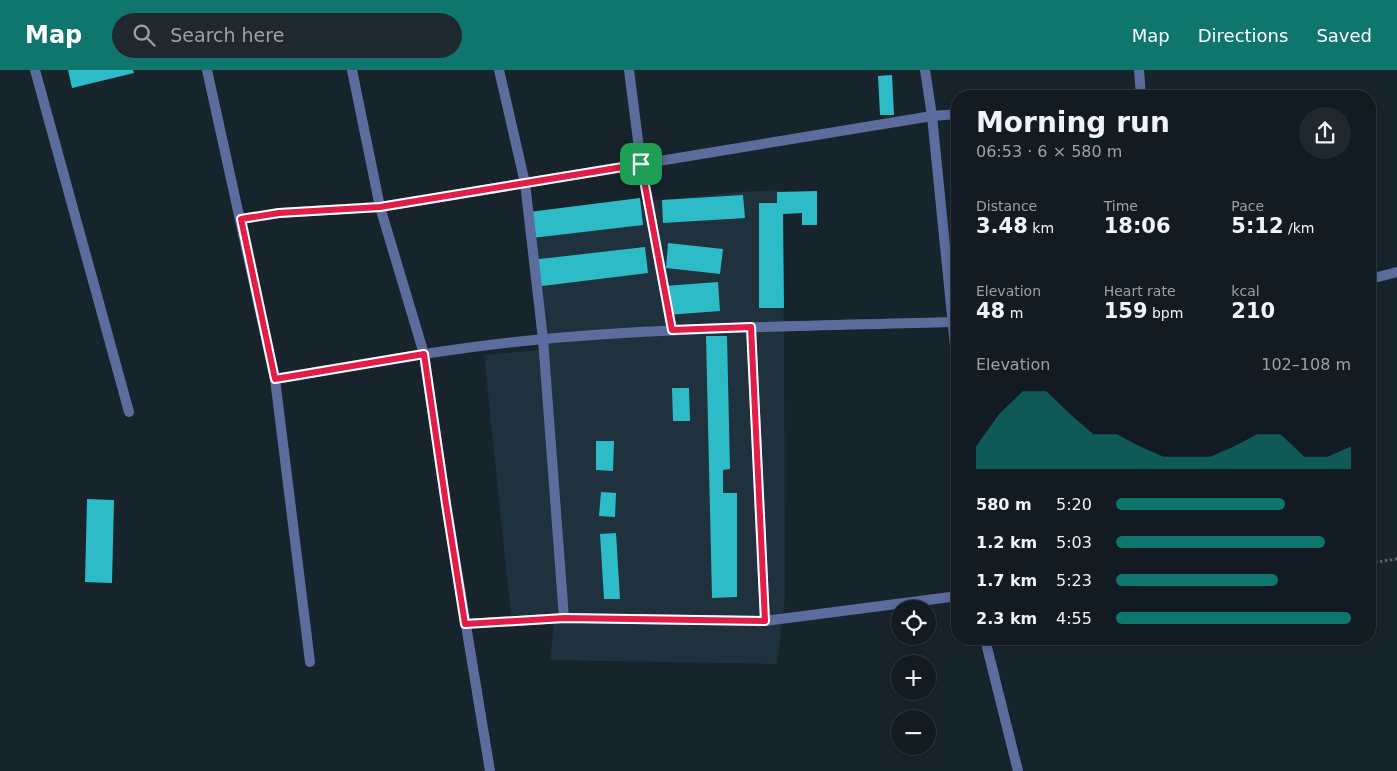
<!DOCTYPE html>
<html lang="en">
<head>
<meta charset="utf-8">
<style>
	:root { --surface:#121b21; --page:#1f282e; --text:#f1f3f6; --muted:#9ca1a5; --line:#31393f; --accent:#0f766e }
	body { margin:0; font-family:"DejaVu Sans",sans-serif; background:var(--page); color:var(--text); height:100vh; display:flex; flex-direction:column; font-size:19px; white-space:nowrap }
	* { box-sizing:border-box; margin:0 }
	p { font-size:16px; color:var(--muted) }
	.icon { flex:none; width:28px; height:28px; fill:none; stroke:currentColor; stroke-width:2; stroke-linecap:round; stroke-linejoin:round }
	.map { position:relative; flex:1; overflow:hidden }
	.drawer { position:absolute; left:951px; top:20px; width:425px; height:555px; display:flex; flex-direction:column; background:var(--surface); border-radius:20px; box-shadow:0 2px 8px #0003,0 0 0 1px var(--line) }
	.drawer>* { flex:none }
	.tools { position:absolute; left:891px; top:530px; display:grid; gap:10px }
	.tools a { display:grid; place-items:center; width:45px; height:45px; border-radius:50%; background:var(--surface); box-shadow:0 2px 8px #0003,0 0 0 1px var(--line); font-size:25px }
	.pin { position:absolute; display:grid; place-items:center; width:42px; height:42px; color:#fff; margin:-21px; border-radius:10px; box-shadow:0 2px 8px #0006 }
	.round { display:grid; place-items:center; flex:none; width:52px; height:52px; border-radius:26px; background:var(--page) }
	.summary { display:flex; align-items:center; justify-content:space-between; height:85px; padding:0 25px }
	h1 { font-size:28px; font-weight:600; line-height:38px }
	.metrics { display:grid; grid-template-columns:repeat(3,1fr); gap:8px; height:85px; padding:5px 25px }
	.metrics div { display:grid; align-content:center }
	.metrics b { font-size:21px; font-weight:600 }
	.metrics small { font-size:14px; font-weight:400 }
	.metrics p { font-size:14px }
	.chart { height:140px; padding:10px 25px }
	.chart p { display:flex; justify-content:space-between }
	.chart svg { width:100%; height:90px; margin-top:5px; fill:var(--accent); opacity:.7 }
	ul { padding:0 25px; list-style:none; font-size:16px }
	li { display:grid; grid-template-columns:80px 60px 1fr; align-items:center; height:38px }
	li i { height:12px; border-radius:6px; background:var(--accent) }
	header { display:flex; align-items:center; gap:30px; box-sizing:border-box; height:70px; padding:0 25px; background:var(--accent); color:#fff }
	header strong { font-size:24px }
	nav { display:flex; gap:28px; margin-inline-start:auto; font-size:18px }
	.search { width:350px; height:45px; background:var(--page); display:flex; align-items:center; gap:12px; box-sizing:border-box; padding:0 18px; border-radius:28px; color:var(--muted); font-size:19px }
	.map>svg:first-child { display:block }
	.built { fill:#1e313c }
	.building { fill:#2dbcc7 }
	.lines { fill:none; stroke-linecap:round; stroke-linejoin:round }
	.path { stroke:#5b666d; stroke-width:3; stroke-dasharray:2.5 2.5; stroke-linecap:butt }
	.minor { stroke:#5c6c9d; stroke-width:10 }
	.route-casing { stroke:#fff; stroke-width:10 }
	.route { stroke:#e11d48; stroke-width:6 }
</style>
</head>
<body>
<header>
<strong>Map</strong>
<div class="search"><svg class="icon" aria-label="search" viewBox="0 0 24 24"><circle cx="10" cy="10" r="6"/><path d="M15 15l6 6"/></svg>Search here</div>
<nav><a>Map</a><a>Directions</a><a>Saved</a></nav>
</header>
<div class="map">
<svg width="1397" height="701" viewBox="0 0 1397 701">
	<rect width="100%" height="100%" fill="#18242c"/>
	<polygon class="built" points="780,120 784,260 785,528 777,594 550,590 555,543 511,546 484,285 538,280 528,143 739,122"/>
	<g class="building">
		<polygon points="68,0 133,0 134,3 72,18"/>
		<polygon points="892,5 894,45 880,45 878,6"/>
		<polygon points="817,121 817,155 802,155 802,143 783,144 784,238 759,238 759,133 777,133 777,122"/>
		<polygon points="743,125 745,148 663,153 662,130"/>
		<polygon points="640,128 643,155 532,168 529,142"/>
		<polygon points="668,173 723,179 720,204 666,198"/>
		<polygon points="645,177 648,203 534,217 531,190"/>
		<polygon points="718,212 720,241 667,245 665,216"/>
		<polygon points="706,266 727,266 730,399 723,400 723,423 737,423 737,527 712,528"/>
		<polygon points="672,318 689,318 690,351 673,351"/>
		<polygon points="596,371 614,371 613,401 596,400"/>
		<polygon points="601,422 616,423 615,447 599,446"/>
		<polygon points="87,429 114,430 112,513 85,512"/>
		<polygon points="616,463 620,529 604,529 600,464"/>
	</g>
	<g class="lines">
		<polyline class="path" points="1370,493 1397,489"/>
		<g class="minor">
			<polyline points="35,0 129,342"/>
			<polyline points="207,0 275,309 310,592"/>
			<polyline points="352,0 380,137 424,284 446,434 490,701"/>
			<polyline points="499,0 525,113 543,269 564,548"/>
			<polyline points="629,0 641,94 672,260"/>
			<polyline points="925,0 932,46 958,306"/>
			<polyline points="1139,0 1141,26 1139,26"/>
			<polyline points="241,149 279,143 380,137 932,46 958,44"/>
			<polyline points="1370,209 1397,202"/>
			<polyline points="751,257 765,551"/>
			<path d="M275,309C364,294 454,277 544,269C680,257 816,256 952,252"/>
			<polyline points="465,554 564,548 765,551 958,526"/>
			<polyline points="985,569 1018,701"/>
		</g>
	</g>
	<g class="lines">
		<defs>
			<polygon id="route" points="641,94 672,260 751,257 765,551 564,548 465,554 446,434 424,284 275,309 241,149 279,143 380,137"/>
		</defs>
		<use href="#route" class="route-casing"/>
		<use href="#route" class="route"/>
	</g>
</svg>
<div class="tools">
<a><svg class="icon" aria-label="locate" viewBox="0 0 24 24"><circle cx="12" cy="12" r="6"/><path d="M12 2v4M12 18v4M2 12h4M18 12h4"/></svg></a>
<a>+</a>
<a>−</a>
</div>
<div class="pin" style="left:641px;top:94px;background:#1e9e55"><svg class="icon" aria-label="arrive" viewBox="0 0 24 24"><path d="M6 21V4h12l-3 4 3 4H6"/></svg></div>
<section class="drawer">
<div class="summary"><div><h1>Morning run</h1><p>06:53 · 6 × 580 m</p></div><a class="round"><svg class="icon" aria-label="share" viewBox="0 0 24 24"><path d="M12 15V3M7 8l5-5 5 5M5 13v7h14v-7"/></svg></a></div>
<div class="metrics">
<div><p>Distance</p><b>3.48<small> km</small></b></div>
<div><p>Time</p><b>18:06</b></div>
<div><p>Pace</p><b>5:12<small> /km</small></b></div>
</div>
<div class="metrics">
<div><p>Elevation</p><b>48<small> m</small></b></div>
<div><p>Heart rate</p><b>159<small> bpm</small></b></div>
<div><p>kcal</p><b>210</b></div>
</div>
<div class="chart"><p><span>Elevation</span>102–108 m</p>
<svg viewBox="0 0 160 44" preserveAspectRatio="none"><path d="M0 44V33L10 17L20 6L30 6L40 17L50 27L60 27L70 33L80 38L90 38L100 38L110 33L120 27L130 27L140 38L150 38L160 33V44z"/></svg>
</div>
<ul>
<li><b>580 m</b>5:20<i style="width:72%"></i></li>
<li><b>1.2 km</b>5:03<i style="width:89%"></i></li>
<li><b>1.7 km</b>5:23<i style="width:69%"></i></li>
<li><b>2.3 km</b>4:55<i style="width:100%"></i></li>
</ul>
</section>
</div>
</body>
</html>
